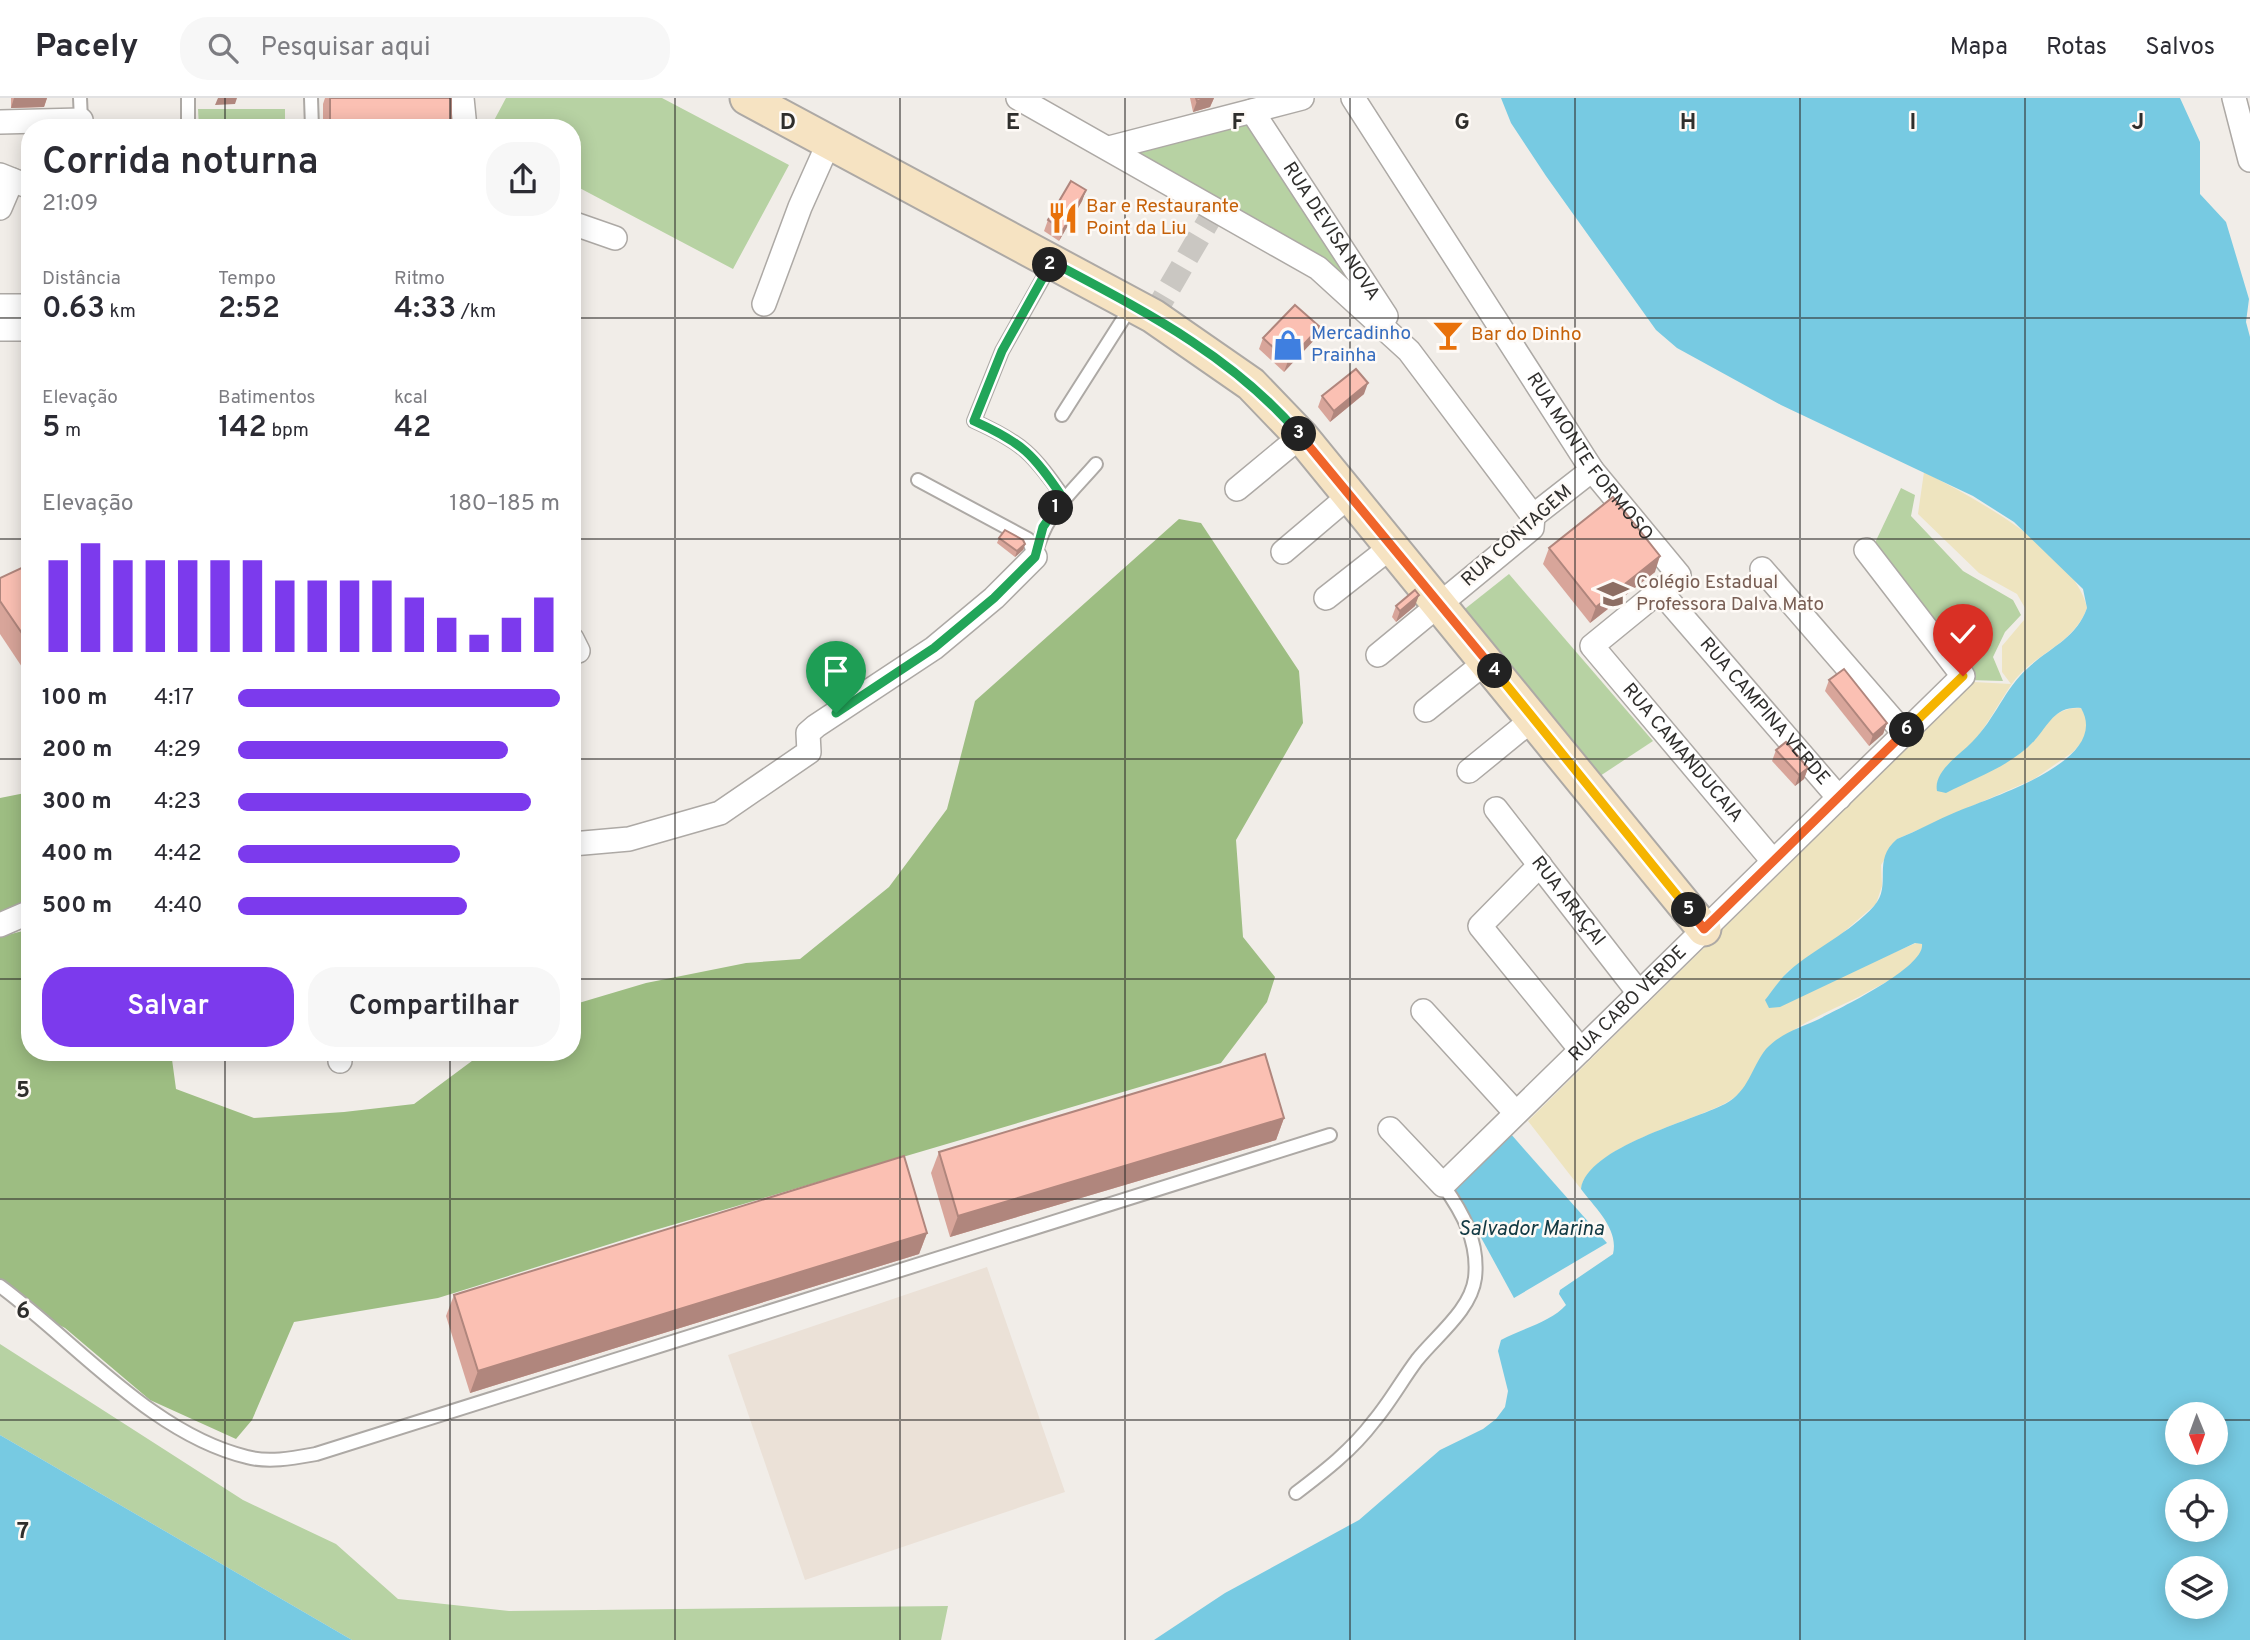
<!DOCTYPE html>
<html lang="pt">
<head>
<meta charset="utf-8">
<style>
	:root { --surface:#fff; --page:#f7f7f7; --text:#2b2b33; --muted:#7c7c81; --line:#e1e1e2; --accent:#7c3aed }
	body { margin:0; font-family:Overpass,sans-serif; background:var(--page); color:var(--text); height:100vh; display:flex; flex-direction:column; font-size:26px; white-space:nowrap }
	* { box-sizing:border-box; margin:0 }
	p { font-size:23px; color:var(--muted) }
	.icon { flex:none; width:38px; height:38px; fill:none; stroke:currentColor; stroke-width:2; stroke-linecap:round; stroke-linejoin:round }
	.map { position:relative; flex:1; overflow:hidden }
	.details { position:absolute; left:21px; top:21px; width:560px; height:942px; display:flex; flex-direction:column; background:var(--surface); border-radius:28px; box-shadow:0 4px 18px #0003 }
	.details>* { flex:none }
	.needle { width:46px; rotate:179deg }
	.buttons { position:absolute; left:2165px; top:1304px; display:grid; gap:14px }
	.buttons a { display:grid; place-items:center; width:63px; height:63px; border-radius:50%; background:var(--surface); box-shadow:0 4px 18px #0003; font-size:35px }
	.pin { position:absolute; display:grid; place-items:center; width:60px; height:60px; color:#fff; margin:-72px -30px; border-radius:50% 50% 50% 0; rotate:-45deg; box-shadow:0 0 7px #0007 }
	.pin .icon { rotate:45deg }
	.km { position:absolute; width:35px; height:35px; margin:-18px; border-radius:50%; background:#222; color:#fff; font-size:19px; line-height:35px; text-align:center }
	.round { display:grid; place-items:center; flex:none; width:74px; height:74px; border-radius:28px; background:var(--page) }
	.headline { display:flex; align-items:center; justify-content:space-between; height:119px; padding:0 21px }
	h1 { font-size:38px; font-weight:600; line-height:52px }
	.metrics { display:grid; grid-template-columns:repeat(3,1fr); gap:10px; height:119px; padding:7px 21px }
	.metrics div { display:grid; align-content:center }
	.metrics b { font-size:30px; font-weight:600 }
	.metrics small { font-size:19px; font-weight:400 }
	.metrics p { font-size:19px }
	.chart { height:196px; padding:14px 21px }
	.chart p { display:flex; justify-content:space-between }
	.chart svg { width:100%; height:126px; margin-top:7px; stroke:var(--accent); stroke-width:6 }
	.button { display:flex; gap:14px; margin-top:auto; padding:14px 21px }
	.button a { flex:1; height:80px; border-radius:28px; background:var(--accent); color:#fff; font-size:28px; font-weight:600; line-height:80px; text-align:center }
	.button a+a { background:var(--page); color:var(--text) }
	ul { padding:0 21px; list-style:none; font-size:23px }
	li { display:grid; grid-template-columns:112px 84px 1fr; align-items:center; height:52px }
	li i { height:18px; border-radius:9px; background:var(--accent) }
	header { display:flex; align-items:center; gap:42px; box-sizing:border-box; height:98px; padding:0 35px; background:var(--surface); border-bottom:2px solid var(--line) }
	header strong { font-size:33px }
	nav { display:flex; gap:38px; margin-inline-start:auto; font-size:24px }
	.search { width:490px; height:63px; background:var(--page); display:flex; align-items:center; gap:18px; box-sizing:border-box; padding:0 24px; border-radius:28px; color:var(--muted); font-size:26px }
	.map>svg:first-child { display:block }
	.built { fill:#ebe1d7 }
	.green { fill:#b7d2a3 }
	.forest { fill:#9dbd82 }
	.sand { fill:#eee4bf }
	.water { fill:#77cae2; fill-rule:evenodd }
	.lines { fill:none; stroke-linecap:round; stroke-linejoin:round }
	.street-tunnel { stroke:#cac7c2; stroke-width:23; stroke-dasharray:23 11; stroke-linecap:butt }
	.lane-casing { stroke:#ada9a5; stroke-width:16 }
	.street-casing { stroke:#ada9a5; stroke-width:26 }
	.secondary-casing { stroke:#ada9a5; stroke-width:37 }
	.lane { stroke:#fff; stroke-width:12 }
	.street { stroke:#fff; stroke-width:23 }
	.secondary { stroke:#f6e3c2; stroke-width:33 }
	.wall { fill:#d8a59a }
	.shaded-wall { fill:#b0867d }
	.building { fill:#fbc0b3; stroke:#b0867d; stroke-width:2 }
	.split-1-casing { stroke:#fff; stroke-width:14 }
	.split-2-casing { stroke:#fff; stroke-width:14 }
	.split-3-casing { stroke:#fff; stroke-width:14 }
	.split-4-casing { stroke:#fff; stroke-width:14 }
	.split-5-casing { stroke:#fff; stroke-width:14 }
	.split-6-casing { stroke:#fff; stroke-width:14 }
	.split-7-casing { stroke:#fff; stroke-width:14 }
	.split-1 { stroke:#22a559; stroke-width:9 }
	.split-2 { stroke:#22a559; stroke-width:9 }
	.split-3 { stroke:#22a559; stroke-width:9 }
	.split-4 { stroke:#f0652b; stroke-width:9 }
	.split-5 { stroke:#f5b400; stroke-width:9 }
	.split-6 { stroke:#f0652b; stroke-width:9 }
	.split-7 { stroke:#f5b400; stroke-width:9 }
	.grid { fill:none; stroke:#2f2e2c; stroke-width:2; stroke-opacity:0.55 }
	.labels { text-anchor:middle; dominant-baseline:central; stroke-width:5; stroke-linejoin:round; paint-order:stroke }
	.food-label { font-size:19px; fill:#c56008; stroke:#fefaf6; text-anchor:start }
	.street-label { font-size:19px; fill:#2f2e2c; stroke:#fefaf6 }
	.shop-label { font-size:19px; fill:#366cbe; stroke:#fefaf6; text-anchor:start }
	.education-label { font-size:19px; fill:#785e54; stroke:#fefaf6; text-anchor:start }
	.water-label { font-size:21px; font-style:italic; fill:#123943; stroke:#fefaf6 }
	.grid-label { font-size:23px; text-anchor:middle; font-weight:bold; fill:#2f2e2c; stroke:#fefaf6; stroke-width:5; stroke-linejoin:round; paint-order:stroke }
</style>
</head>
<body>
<header>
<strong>Pacely</strong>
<div class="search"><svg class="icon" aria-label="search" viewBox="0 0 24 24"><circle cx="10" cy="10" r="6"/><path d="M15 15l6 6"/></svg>Pesquisar aqui</div>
<nav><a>Mapa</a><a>Rotas</a><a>Salvos</a></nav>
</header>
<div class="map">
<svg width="2250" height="1542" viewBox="0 0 2250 1542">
	<rect width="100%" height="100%" fill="#f1ede8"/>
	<polygon class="built" points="987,1169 1065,1394 805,1482 728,1257"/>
	<g class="green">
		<polygon points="506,0 662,0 789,67 733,171 572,86 572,30 490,30"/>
		<polygon points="198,11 285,11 285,30 199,30"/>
		<polygon points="1250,19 1355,182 1348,190 1129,51"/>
		<polygon points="1901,390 1915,397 1911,418 1963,473 2013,502 2021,517 2005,534 1993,559 2003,583 1969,582 1873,449"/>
		<polygon points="1509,476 1653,643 1600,678 1461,514"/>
		<polygon points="0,1246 243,1402 336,1446 398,1501 509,1513 948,1508 941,1542 352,1542 0,1337"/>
	</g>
	<g class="forest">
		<polygon points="1179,421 1201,425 1299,573 1303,625 1236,742 1243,839 1275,879 1267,904 1221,965 645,1135 438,1200 294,1224 252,1322 236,1341 150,1302 65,1230 0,1197 0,839 30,831 30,954 171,954 176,991 254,1020 344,1014 414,1006 484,954 572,954 572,907 646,885 746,865 800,861 889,789 947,711 975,603"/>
		<polygon points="30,694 30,810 0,823 0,700"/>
	</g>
	<path class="sand" d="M1924,374C1973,399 2075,454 2087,510C2073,548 2033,555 2011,587C1999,605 1989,624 1975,642H2035C2048,623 2057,609 2081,610L2088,622L2087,638L2073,654L2034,681L1897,741L1881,767L1882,788L1876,806L1830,846L1788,873L1765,902L1870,865L1916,845L1922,846C1925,867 1880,887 1864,896C1844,907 1805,922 1789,936C1765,956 1752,992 1724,1006C1691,1023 1587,1050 1581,1091L1528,1023L1974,584L2011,586L2002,574V548L2024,522L2025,510L2017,496L1979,475L1918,416Z"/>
	<g class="water">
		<path d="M1501,0H2180L2200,44V96L2226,124L2249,201L2246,224L2250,239V1542H1154L1225,1495L1359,1422L1440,1352L1483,1331L1496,1321L1505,1309L1508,1293L1498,1253L1501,1242C1522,1231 1552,1223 1566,1207L1559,1196L1560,1192L1613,1156C1619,1131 1595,1110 1581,1091C1587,1049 1692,1023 1725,1006C1749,993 1751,970 1766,951C1778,937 1801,929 1817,922C1838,911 1925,870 1922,846L1915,845L1780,909L1769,910L1765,902C1772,893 1780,881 1789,873C1815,850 1850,835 1874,808C1893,787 1871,763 1897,741C1918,733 1936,722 1956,714C1991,699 2112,663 2081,610C2055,608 2050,625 2035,642C2013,667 1975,680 1946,695L1937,693C1933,673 1961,656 1973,643C1995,621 2005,590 2028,570C2050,549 2076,541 2087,510L2083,491L2014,424L1973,398L1781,307L1677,250L1656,232L1546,78L1511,25ZM2216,1316V1354H2177V1316ZM2177,1393H2216V1432H2177ZM2177,1470H2216V1508H2177Z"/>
		<polygon points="1510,1035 1607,1145 1514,1200 1454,1090"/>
		<polygon points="0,1337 352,1542 0,1542"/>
	</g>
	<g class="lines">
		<polyline class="street-tunnel" points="1153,218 1216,110"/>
		<defs>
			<g id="lane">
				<polyline points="80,0 81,22"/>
				<polyline points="188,0 188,30"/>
				<polyline points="311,0 312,30"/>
				<path d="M1051,166L1002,253L974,323C1023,345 1033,356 1064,400"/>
				<polyline points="1062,317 1132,207"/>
				<polyline points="918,382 1028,441 1035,459"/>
				<path d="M1035,459C1043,418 1070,396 1096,366"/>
				<path d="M0,1188C77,1245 152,1336 247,1359C269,1365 294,1360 316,1356L1330,1037"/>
				<path d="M1296,1395C1325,1373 1352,1352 1374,1323C1390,1304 1402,1282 1417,1262C1436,1238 1471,1212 1475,1180C1479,1144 1463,1115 1443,1087"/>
			</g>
			<g id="street">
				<polyline points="462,0 465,30"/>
				<polyline points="1018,0 1318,170 1409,253 1533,418"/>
				<path id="s1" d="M1353,0L1592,372L1679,477L1592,548L1773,763"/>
				<polyline points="2234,0 2250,62"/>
				<path id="s2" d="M1252,13L1386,218"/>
				<polyline points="0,24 81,22"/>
				<polyline points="1109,50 1302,0"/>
				<polyline points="0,77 30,89"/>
				<polyline points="0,110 12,82"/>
				<polyline points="572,125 615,140"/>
				<polyline points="764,206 800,109 829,44"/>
				<polyline points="0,208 30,208"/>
				<polyline points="0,231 30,231"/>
				<polyline points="1237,391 1301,338"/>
				<polyline points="1283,454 1349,398"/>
				<polyline points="1762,471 1904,635"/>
				<path id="s3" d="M1661,494L1839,700"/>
				<polyline points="1326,500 1391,449"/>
				<polyline points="572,541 578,553 572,553"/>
				<polyline points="1378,557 1532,430 1533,418 1592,372"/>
				<polyline points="1426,612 1487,563"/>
				<polyline points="1469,673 1534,620"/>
				<path id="s4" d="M1496,711L1639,895"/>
				<polyline points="572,746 629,741 720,715 809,654 808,635 816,628 934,550 994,500 1035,459"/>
				<polyline points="1540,767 1480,828 1581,952"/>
				<polyline points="0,827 30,814"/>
				<polyline points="1423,913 1516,1015"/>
				<polyline points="340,963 340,954"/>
				<path id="s5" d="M1390,1031L1443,1087L1963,578L1866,452"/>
			</g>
			<polyline id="secondary" points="747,0 1153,218 1251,286 1301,338 1704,831"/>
		</defs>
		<use href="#lane" class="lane-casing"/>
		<use href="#street" class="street-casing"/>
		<use href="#secondary" class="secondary-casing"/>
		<use href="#lane" class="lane"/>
		<use href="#street" class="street"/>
		<use href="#secondary" class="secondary"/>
	</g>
	<g class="wall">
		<polygon points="11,0 47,0 44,9 11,10"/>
		<polygon points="325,0 451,0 451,30 323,30 323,6"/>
		<polygon points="1190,0 1214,0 1210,9 1193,14"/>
		<polygon points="1086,92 1082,103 1059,143 1044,133 1048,122"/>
		<polygon points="1320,229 1316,240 1284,274 1259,251 1263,240"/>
		<polygon points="1364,296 1330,324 1318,309 1322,298"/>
		<polygon points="999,440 1025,446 1023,452 1015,459 997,445"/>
		<polygon points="1549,450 1655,474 1590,525 1543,466"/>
		<polygon points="30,466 30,581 0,536 0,480"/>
		<polygon points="1396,508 1415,508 1396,524 1392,519"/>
		<polygon points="1829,582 1887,625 1883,636 1869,648 1825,593"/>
		<polygon points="1776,652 1808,670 1804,681 1795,688 1772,663"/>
		<polygon points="1284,1020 1276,1042 950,1139 931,1075 939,1054"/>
		<polygon points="927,1135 919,1156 470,1295 446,1218 454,1197"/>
	</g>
	<g class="shaded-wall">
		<polygon points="14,0 47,0 44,9 11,10"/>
		<polygon points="218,0 237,0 235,6 215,7"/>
		<polygon points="1208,0 1214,0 1210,9 1193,14 1197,3"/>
		<polygon points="1086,92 1082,103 1059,143 1063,132"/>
		<polygon points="1320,229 1316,240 1284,274 1288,263"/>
		<polygon points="1368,285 1364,296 1330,324 1334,313"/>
		<polygon points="1025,446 1023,452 1015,459 1017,453"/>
		<polygon points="1660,458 1655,474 1590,525 1596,509"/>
		<polygon points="1419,497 1415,508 1396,524 1400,513"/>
		<polygon points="1887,625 1883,636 1869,648 1873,637"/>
		<polygon points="1808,670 1804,681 1795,688 1799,677"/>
		<polygon points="1284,1020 1276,1042 950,1139 958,1118"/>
		<polygon points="927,1135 919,1156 470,1295 478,1273"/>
	</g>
	<g class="building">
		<rect x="330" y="0" width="121" height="30"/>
		<polygon points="1196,0 1208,0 1197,3"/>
		<polygon points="1071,83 1086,92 1063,132 1048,122"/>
		<polygon points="1295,207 1320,229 1288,263 1263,240"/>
		<polygon points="1356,271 1368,285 1334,313 1322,298"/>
		<polygon points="1613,399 1660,458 1596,509 1549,450"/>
		<polygon points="1005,432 1023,442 1025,446 1017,453 999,440"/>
		<polygon points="30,466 30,547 0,503 0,480"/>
		<polygon points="1415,492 1419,497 1400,513 1396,508"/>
		<polygon points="1844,571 1887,625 1873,637 1829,582"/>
		<polygon points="1786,644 1808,670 1799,677 1776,652"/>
		<polygon points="1265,956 1284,1020 958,1118 939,1054"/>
		<polygon points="904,1058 927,1135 478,1273 454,1197"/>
	</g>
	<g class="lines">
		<defs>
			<polyline id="split-1" points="836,615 934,550 994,500 1035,459 1043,429 1056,410"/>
			<path id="split-2" d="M1050,167L1002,253L974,323C1023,345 1033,356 1063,400L1056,410"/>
			<path id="split-3" d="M1050,167L1052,164C1142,212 1232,257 1299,336"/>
			<polyline id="split-4" points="1299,336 1495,573"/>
			<polyline id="split-5" points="1495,573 1689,812"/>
			<polyline id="split-6" points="1689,812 1704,831 1907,632"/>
			<polyline id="split-7" points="1907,632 1963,578"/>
		</defs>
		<use href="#split-1" class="split-1-casing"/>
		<use href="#split-2" class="split-2-casing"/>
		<use href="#split-3" class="split-3-casing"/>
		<use href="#split-4" class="split-4-casing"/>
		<use href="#split-5" class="split-5-casing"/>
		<use href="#split-6" class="split-6-casing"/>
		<use href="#split-7" class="split-7-casing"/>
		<use href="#split-1" class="split-1"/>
		<use href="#split-2" class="split-2"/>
		<use href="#split-3" class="split-3"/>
		<use href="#split-4" class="split-4"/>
		<use href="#split-5" class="split-5"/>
		<use href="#split-6" class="split-6"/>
		<use href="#split-7" class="split-7"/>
	</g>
	<path class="grid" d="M225,0V30M450,0V30M675,0V1542M900,0V1542M1125,0V1542M1350,0V1542M1575,0V1542M1800,0V1542M2025,0V1542M0,220H30M572,220H2250M0,441H30M572,441H2250M0,661H30M572,661H2250M0,881H30M572,881H2250M225,954V1542M450,954V1542M0,1101H2250M0,1322H2177M2216,1322H2250"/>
	<defs>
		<symbol id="restaurant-bare" viewBox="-9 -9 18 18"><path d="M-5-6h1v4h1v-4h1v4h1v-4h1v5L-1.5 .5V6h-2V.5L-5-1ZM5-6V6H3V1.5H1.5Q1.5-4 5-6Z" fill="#e8710a" stroke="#fefaf6" stroke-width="2.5" paint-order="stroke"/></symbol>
		<symbol id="bar-bare" viewBox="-9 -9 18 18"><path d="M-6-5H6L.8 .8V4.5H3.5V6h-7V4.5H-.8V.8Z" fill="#e8710a" stroke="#fefaf6" stroke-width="2.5" paint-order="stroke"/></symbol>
		<symbol id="shop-bare" viewBox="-9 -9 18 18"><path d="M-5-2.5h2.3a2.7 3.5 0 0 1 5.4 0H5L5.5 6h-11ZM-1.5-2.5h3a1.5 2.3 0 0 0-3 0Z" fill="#3f7fe0" stroke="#fefaf6" stroke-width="2.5" paint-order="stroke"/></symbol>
		<symbol id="school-bare" viewBox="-9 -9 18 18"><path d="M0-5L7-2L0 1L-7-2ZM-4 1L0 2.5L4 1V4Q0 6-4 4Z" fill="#8d6e63" stroke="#fefaf6" stroke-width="2.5" paint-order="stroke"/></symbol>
	</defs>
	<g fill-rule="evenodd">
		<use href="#restaurant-bare" x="1041" y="98" width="44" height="44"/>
		<use href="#bar-bare" x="1426" y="215" width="44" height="44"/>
		<use href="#shop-bare" x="1266" y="225" width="44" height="44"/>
		<use href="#school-bare" x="1591" y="474" width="44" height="44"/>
	</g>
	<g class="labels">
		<g class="food-label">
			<text x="1086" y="109">Bar e Restaurante<tspan x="1086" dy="22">Point da Liu</tspan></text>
			<text x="1471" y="237">Bar do Dinho</text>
		</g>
		<g class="street-label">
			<text stroke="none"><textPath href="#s2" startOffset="144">RUA DEVISA NOVA</textPath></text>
			<text stroke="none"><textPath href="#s1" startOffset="430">RUA MONTE FORMOSO</textPath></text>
			<text transform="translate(1517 438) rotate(-42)">RUA CONTAGEM</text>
			<text stroke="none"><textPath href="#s3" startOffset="158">RUA CAMPINA VERDE</textPath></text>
			<text stroke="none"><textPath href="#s1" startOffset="831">RUA CAMANDUCAIA</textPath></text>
			<text stroke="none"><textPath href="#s4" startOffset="117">RUA ARAÇAI</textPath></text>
			<text stroke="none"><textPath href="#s5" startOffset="336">RUA CABO VERDE</textPath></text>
		</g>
		<g class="shop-label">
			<text x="1311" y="236">Mercadinho<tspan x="1311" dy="22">Prainha</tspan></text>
		</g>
		<g class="education-label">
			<text x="1636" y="485">Colégio Estadual<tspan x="1636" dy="22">Professora Dalva Mato</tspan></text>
		</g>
		<g class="water-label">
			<text x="1531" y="1131">Salvador Marina</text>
		</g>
	</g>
	<g class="grid-label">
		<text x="788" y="31">D</text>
		<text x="1013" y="31">E</text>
		<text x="1238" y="31">F</text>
		<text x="1462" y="31">G</text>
		<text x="1688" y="31">H</text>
		<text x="1913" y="31">I</text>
		<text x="2138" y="31">J</text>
		<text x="23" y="999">5</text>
		<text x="23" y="1220">6</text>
		<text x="23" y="1440">7</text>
	</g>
</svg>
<div class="buttons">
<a><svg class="needle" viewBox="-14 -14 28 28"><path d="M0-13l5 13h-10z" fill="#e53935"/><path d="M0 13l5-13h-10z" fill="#7c7c81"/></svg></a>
<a><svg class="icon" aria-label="locate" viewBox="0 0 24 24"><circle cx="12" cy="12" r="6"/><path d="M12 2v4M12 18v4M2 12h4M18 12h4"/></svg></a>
<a><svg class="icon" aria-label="layers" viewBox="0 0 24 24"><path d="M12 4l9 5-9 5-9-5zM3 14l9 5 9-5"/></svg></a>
</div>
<div class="pin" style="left:836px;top:615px;background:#1e9e55"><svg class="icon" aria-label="arrive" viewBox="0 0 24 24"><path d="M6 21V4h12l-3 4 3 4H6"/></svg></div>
<div class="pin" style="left:1963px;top:578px;background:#d93025"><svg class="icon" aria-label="check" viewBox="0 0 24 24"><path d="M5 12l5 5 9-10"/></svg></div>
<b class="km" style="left:1056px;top:410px">1</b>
<b class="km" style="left:1050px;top:167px">2</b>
<b class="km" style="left:1299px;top:336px">3</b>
<b class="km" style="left:1495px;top:573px">4</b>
<b class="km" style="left:1689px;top:812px">5</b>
<b class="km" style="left:1907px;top:632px">6</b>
<section class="details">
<div class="headline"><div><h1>Corrida noturna</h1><p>21:09</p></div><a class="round"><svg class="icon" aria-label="share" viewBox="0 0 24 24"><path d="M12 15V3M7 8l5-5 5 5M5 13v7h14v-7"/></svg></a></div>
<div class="metrics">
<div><p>Distância</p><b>0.63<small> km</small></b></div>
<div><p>Tempo</p><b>2:52</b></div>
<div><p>Ritmo</p><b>4:33<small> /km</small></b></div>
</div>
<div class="metrics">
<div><p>Elevação</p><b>5<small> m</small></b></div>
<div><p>Batimentos</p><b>142<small> bpm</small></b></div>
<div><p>kcal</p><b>42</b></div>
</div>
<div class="chart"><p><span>Elevação</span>180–185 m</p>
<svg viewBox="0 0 160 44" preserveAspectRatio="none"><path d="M5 44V12M15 44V6M25 44V12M35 44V12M45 44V12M55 44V12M65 44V12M75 44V19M85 44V19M95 44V19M105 44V19M115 44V25M125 44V32M135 44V38M145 44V32M155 44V25"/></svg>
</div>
<ul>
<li><b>100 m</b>4:17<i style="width:100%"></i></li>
<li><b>200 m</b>4:29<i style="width:84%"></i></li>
<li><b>300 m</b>4:23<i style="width:91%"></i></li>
<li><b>400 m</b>4:42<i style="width:69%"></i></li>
<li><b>500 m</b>4:40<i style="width:71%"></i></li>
</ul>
<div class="button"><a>Salvar</a><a>Compartilhar</a></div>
</section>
</div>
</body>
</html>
